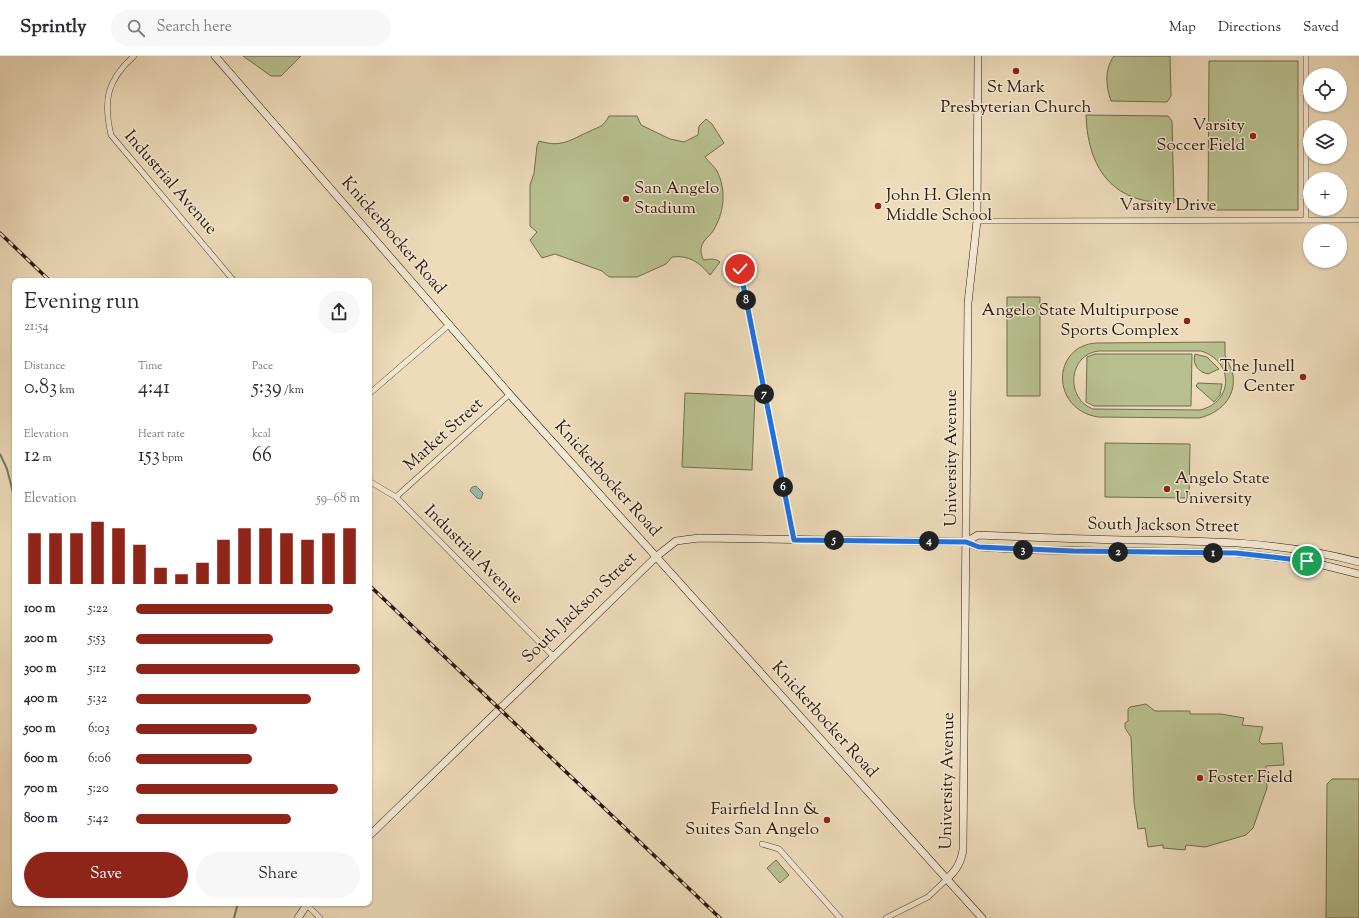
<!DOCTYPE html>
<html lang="en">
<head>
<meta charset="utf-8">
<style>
	:root { --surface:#fff; --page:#f7f7f7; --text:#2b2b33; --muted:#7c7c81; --line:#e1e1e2; --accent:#8f2418 }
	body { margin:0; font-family:"Sorts Mill Goudy",serif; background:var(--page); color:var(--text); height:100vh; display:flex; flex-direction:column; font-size:15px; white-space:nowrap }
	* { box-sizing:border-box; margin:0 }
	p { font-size:13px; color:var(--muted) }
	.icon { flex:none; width:22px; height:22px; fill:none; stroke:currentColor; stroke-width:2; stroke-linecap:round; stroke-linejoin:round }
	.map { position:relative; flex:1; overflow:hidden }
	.drawer { position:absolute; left:12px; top:222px; width:360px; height:628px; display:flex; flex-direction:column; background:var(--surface); border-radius:8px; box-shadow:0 1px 3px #0004 }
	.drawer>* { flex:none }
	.tools { position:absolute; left:1303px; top:12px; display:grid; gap:8px }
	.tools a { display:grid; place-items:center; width:44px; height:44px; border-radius:50%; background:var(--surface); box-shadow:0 1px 3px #0004; font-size:20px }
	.pin { position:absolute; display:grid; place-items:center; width:34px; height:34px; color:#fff; margin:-17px; border:2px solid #fff; border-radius:50%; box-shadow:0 1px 4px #0007 }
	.km { position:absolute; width:20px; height:20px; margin:-10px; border-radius:50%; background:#222; color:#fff; font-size:11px; line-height:20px; text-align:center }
	.round { display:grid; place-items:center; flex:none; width:42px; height:42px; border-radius:21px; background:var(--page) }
	.headline { display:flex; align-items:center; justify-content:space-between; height:68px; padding:0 12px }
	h1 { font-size:22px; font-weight:600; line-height:30px }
	.metrics { display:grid; grid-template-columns:repeat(3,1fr); gap:6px; height:68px; padding:4px 12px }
	.metrics div { display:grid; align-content:center }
	.metrics b { font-size:20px; font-weight:600 }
	.metrics small { font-size:11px; font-weight:400 }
	.metrics p { font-size:11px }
	.chart { height:112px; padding:8px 12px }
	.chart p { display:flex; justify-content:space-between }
	.chart svg { width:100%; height:72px; margin-top:4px; stroke:var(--accent); stroke-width:6 }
	.primary-button { display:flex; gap:8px; margin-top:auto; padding:8px 12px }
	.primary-button a { flex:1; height:46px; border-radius:24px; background:var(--accent); color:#fff; font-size:16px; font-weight:600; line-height:46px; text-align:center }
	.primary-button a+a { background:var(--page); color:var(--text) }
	ul { padding:0 12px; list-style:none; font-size:13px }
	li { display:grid; grid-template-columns:64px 48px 1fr; align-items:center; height:30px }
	li i { height:10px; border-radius:5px; background:var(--accent) }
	header { display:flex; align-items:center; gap:24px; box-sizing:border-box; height:56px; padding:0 20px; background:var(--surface); border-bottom:1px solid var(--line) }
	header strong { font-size:19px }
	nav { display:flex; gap:22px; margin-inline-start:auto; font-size:14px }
	.search { width:280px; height:36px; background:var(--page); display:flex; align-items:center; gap:10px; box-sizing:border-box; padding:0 14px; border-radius:22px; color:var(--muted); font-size:15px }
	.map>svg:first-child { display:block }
	.green { fill:#b8c090; stroke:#746b4e; fill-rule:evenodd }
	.water { fill:#9abcaa; stroke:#707a6a }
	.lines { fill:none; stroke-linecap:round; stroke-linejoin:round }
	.stream { stroke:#707a6a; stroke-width:2 }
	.street-casing { stroke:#5f4737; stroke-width:6 }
	.secondary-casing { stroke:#30160b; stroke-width:8 }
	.street { stroke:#f3e8d2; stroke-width:5 }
	.secondary { stroke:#f3e8d2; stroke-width:7 }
	.rail-casing { stroke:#30160b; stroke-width:3.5 }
	.rail { stroke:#f3e8d2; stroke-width:2; stroke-dasharray:6; stroke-linecap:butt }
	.route-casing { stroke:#fff; stroke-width:8 }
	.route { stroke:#1a73e8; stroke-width:5 }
	.poi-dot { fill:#8f2418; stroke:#f3e8d2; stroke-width:1.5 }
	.labels { text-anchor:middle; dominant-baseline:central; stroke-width:3; stroke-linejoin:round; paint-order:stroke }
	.poi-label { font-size:17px; fill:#30160b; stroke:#f3e8d2; text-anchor:end }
	.street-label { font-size:17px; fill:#30160b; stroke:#f3e8d2 }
</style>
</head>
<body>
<header>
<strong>Sprintly</strong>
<div class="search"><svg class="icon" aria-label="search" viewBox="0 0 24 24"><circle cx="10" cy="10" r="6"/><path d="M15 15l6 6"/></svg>Search here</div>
<nav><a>Map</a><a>Directions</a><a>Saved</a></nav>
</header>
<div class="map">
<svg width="1359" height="862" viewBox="0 0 1359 862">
	<rect width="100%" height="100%" fill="#eddbba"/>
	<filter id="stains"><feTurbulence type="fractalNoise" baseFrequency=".005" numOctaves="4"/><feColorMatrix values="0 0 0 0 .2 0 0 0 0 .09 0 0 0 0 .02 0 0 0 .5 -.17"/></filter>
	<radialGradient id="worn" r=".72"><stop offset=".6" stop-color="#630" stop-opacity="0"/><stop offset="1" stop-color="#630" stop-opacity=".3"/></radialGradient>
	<g class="green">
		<polygon points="243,0 301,0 281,20 271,20"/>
		<path d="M1114,0H1170L1171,40L1167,46L1111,45C1106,30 1104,14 1114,0Z"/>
		<polygon points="1209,5 1298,5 1298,154 1208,154"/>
		<path d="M1086,59L1168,60L1172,65L1174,147C1115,149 1088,116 1086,59Z"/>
		<path d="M609,60H637L641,69L670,83L684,86L698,79L699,70L706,63L712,68L724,87L705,101C709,106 714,110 717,115C727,135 724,157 713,175C710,180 704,183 702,189C700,194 701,200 704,204C710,203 715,202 720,206L710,219C699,206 689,199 672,201L666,208L637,221H609L602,215L555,198L542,202L530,184L537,176L530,170V129L534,117L537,90L539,85C562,92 570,84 590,75C601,70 603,71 609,60Z"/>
		<polygon points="1040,241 1040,340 1007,340 1007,241"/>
		<path d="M1225,286C1225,290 1225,295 1225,299C1227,306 1232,312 1233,319C1236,342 1220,357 1199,362L1098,361C1050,353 1052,290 1096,287ZM1099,295H1201C1234,305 1234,346 1200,354L1093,353C1065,343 1068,298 1099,295Z"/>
		<polygon points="1095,298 1192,298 1191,350 1094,350 1086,346 1087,301"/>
		<path d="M1195,298L1207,301L1219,313L1208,318C1198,316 1192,308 1195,298Z"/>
		<polygon points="1198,327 1222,328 1220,339 1214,346 1196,330"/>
		<polygon points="685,337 755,340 752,414 682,411"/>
		<polygon points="1105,387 1190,388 1189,442 1105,441"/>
		<polygon points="1146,648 1155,655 1190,655 1190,658 1221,658 1244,662 1242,669 1263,671 1259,685 1262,688 1282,687 1284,709 1266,710 1267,732 1253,772 1246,779 1205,791 1186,789 1185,794 1163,792 1163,789 1148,791 1145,772 1138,773 1134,746 1131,681 1125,672 1125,667 1128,665 1128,653 1130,651"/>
		<polygon points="1332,723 1359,723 1359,862 1326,862 1327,728"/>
		<polygon points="776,804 789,819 780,827 767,812"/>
	</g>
	<polygon class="water" points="476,430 483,437 481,443 477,442 470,435 472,431"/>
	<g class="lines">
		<g class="stream">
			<polyline points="0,398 7,413 15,444"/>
			<polyline points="234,862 238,847"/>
		</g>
		<defs>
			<g id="street">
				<path d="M134,0C107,24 103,44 111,79L234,225"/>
				<polyline points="1306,0 1306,164"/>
				<polyline points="977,165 1359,164"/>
				<polyline points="740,213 794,483"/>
				<polyline points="369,338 450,268"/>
				<polyline points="369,425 396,441 553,600"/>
				<polyline points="396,441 510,338"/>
				<polyline points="762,788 779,793 840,862"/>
				<polyline points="306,848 320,862"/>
				<polyline points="886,862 928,841 947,823"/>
			</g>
			<g id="secondary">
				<polyline points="215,0 512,341 982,862"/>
				<path d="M966,486L978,479C1027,481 1075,483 1124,484C1205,485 1280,485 1359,506"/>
				<polyline points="369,780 657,500 676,485 699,482 966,486 979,491 1033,494 1236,497 1307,505 1359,518"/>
				<path d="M947,823C956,814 961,807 963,794L968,247L977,165L978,0"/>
				<polyline points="298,862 308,847"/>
			</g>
		</defs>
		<use href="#street" class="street-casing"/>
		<use href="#secondary" class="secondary-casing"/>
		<use href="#street" class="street"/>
		<use href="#secondary" class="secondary"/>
		<defs>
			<g id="rail">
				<polyline points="0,177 50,225"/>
				<polyline points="369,529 720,862"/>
			</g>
		</defs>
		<use href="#rail" class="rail-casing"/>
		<use href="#rail" class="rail"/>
	</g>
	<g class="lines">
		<defs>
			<polyline id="route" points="740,213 794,484 966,486 979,491 1073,495 1236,497 1307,505"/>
		</defs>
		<use href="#route" class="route-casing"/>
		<use href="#route" class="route"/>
	</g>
	<g class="poi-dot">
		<circle cx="1016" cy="15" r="4"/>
		<circle cx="1253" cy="80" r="4"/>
		<circle cx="626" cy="143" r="4"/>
		<circle cx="878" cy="150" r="4"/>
		<circle cx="1187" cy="265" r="4"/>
		<circle cx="1303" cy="321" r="4"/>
		<circle cx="1167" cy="433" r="4"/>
		<circle cx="1200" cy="722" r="4"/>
		<circle cx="827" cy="764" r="4"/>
	</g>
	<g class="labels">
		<g class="poi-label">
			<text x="1016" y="32" text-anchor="middle">St Mark<tspan x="1016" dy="20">Presbyterian Church</tspan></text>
			<text x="1245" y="70">Varsity<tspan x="1245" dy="20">Soccer Field</tspan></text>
			<text x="634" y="133" text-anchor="start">San Angelo<tspan x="634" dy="20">Stadium</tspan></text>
			<text x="886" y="140" text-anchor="start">John H. Glenn<tspan x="886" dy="20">Middle School</tspan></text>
			<text x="1179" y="255">Angelo State Multipurpose<tspan x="1179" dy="20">Sports Complex</tspan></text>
			<text x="1295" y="311">The Junell<tspan x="1295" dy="20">Center</tspan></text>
			<text x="1175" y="423" text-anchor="start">Angelo State<tspan x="1175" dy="20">University</tspan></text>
			<text x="1208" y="722" text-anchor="start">Foster Field</text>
			<text x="819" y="754">Fairfield Inn &amp;<tspan x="819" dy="20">Suites San Angelo</tspan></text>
		</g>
		<g class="street-label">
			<text transform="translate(170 127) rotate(49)">Industrial Avenue</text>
			<text x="1168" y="150">Varsity Drive</text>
			<text transform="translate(393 180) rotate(49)">Knickerbocker Road</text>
			<text transform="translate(444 379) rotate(-42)">Market Street</text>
			<text transform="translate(952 402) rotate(-90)">University Avenue</text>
			<text transform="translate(607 423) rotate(48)">Knickerbocker Road</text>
			<text transform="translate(1163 470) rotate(1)">South Jackson Street</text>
			<text transform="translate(473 499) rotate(45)">Industrial Avenue</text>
			<text transform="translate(580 552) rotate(-44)">South Jackson Street</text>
			<text transform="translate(824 664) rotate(48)">Knickerbocker Road</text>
			<text transform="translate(948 725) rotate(-89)">University Avenue</text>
		</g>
	</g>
	<rect width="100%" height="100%" filter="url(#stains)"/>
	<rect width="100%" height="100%" fill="url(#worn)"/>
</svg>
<div class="tools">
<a><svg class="icon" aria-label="locate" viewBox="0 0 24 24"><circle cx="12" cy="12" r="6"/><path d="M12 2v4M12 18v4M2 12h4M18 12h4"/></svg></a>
<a><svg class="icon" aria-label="layers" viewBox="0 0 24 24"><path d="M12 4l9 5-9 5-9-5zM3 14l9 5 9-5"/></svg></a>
<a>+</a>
<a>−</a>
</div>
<div class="pin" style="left:1307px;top:505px;background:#1e9e55"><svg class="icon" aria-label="arrive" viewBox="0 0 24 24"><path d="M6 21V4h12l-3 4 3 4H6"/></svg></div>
<div class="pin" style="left:740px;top:213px;background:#d93025"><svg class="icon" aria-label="check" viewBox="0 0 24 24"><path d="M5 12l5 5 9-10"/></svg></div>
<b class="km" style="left:1213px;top:497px">1</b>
<b class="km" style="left:1118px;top:496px">2</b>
<b class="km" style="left:1023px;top:494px">3</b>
<b class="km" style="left:929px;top:485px">4</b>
<b class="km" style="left:834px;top:484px">5</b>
<b class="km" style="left:783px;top:431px">6</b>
<b class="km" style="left:764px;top:338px">7</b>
<b class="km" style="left:746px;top:244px">8</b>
<section class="drawer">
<div class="headline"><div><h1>Evening run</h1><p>21:54</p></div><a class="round"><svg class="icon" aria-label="share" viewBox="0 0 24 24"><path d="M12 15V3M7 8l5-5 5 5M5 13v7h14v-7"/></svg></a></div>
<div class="metrics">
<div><p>Distance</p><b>0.83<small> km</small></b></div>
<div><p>Time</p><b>4:41</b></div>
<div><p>Pace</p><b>5:39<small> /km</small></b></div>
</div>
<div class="metrics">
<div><p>Elevation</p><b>12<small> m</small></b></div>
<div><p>Heart rate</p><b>153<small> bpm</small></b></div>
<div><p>kcal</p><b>66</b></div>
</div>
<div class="chart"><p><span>Elevation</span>59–68 m</p>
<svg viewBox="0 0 160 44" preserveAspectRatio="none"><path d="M5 44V13M15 44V13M25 44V13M35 44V6M45 44V10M55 44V20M65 44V34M75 44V38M85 44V31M95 44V17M105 44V10M115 44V10M125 44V13M135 44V17M145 44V13M155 44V10"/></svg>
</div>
<ul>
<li><b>100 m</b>5:22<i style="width:88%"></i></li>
<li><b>200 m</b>5:53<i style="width:61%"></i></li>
<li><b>300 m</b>5:12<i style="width:100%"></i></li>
<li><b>400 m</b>5:32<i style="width:78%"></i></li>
<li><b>500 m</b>6:03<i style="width:54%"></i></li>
<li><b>600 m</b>6:06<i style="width:52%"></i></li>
<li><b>700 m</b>5:20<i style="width:90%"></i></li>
<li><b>800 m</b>5:42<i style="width:69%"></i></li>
</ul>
<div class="primary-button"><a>Save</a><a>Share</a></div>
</section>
</div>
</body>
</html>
